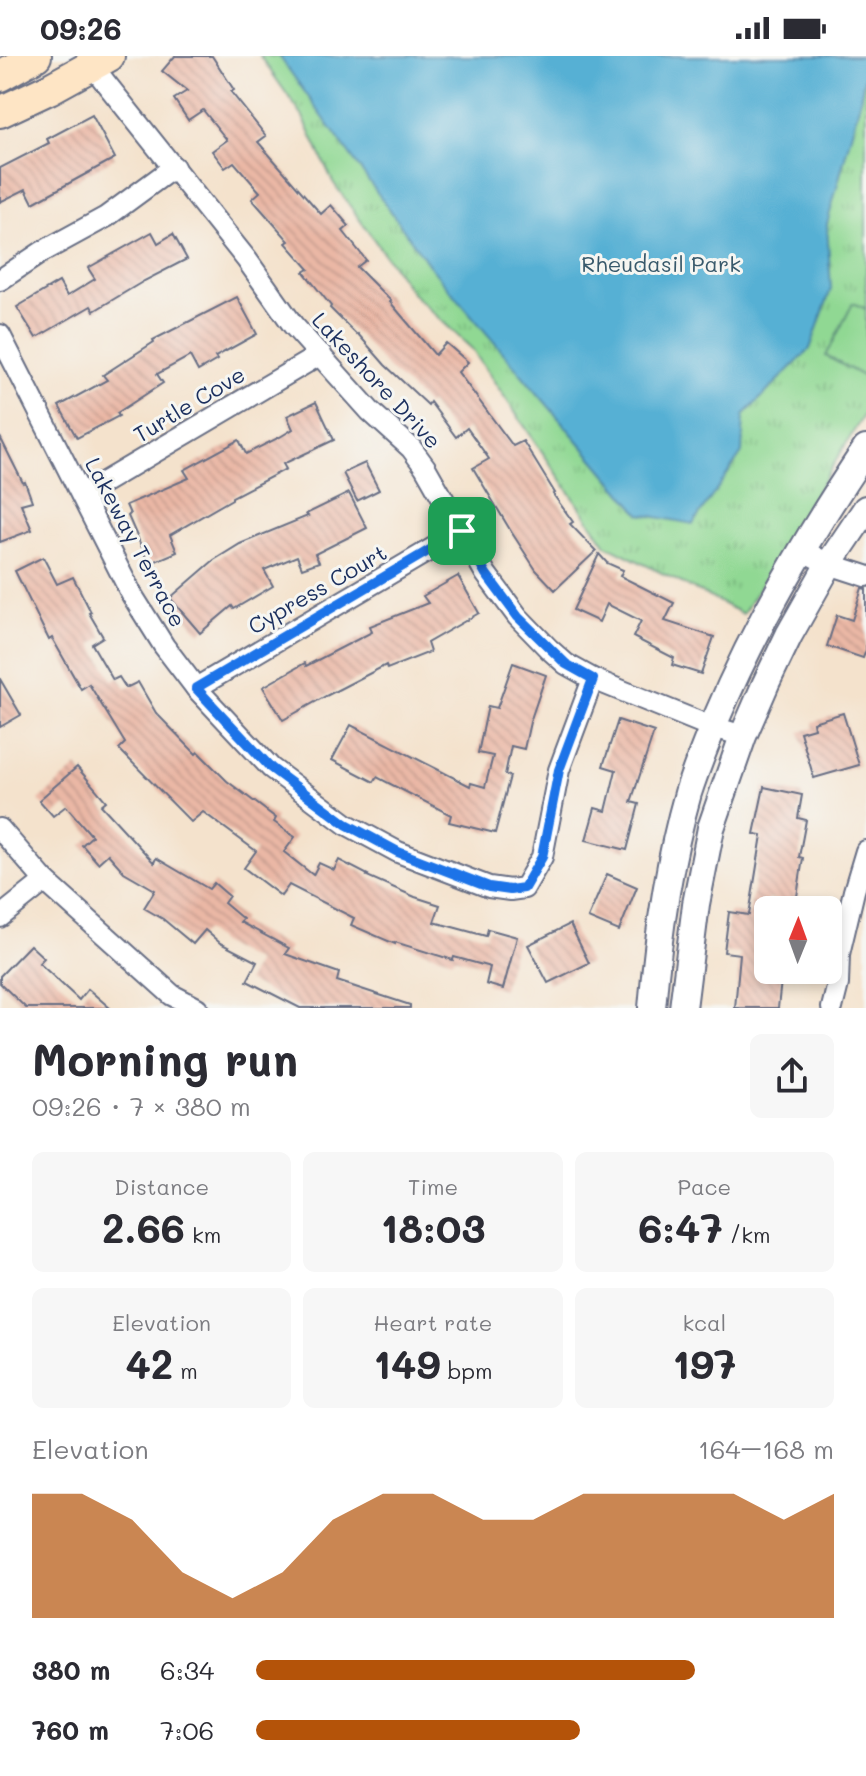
<!DOCTYPE html>
<html lang="en">
<head>
<meta charset="utf-8">
<style>
	:root { --surface:#fff; --page:#f7f7f7; --text:#2b2b33; --muted:#7c7c81; --accent:#b45309 }
	body { margin:0; font-family:Mali,sans-serif; background:var(--page); color:var(--text); height:100vh; display:flex; flex-direction:column; font-size:30px; white-space:nowrap }
	* { box-sizing:border-box; margin:0 }
	p { font-size:26px; color:var(--muted) }
	.icon { flex:none; width:44px; height:44px; fill:none; stroke:currentColor; stroke-width:2; stroke-linecap:round; stroke-linejoin:round }
	.map { position:relative; height:952px; overflow:hidden }
	.panel { display:flex; flex-direction:column; background:var(--surface); flex:1 }
	.panel>* { flex:none }
	.needle { width:52px; rotate:1deg }
	.controls { position:absolute; left:754px; top:840px; display:grid; gap:16px }
	.controls a { display:grid; place-items:center; width:88px; height:88px; border-radius:12px; background:var(--surface); box-shadow:0 4px 12px #0003; font-size:40px }
	.pin { position:absolute; display:grid; place-items:center; width:68px; height:68px; color:#fff; margin:-34px; border-radius:16px; box-shadow:0 4px 12px #0006 }
	.round { display:grid; place-items:center; flex:none; width:84px; height:84px; border-radius:12px; background:var(--page) }
	.head { display:flex; align-items:center; justify-content:space-between; height:136px; padding:0 32px }
	h1 { font-size:44px; font-weight:800; line-height:60px }
	.figures { display:grid; grid-template-columns:repeat(3,1fr); gap:12px; height:136px; padding:8px 32px }
	.figures div { display:grid; align-content:center; border-radius:12px; background:var(--page); text-align:center }
	.figures b { font-size:40px; font-weight:800 }
	.figures small { font-size:22px; font-weight:400 }
	.figures p { font-size:22px }
	.chart { height:224px; padding:16px 32px }
	.chart p { display:flex; justify-content:space-between }
	.chart svg { width:100%; height:144px; margin-top:8px; fill:var(--accent); opacity:.7 }
	ul { padding:0 32px; list-style:none; font-size:26px }
	li { display:grid; grid-template-columns:128px 96px 1fr; align-items:center; height:60px }
	li i { height:20px; border-radius:10px; background:var(--accent) }
	.status { display:flex; justify-content:space-between; align-items:center; height:56px; padding:0 40px; background:var(--surface); direction:ltr }
	.status svg { height:22px; fill:currentColor }
	.map>svg:first-child { display:block }
	.park { fill:url(#park-tufts); stroke:#568478; stroke-width:2 }
	.garden { fill:#90d893; stroke:#568478; stroke-width:2 }
	.water { fill:#57b0d4; stroke:#397099; stroke-width:2 }
	.building { fill:url(#building-back-hatch) }
	.lines { fill:none; stroke-linecap:round; stroke-linejoin:round }
	.minor-casing { stroke:#676e84; stroke-width:24 }
	.tertiary-casing { stroke:#676e84; stroke-width:30 }
	.secondary-casing { stroke:#676e84; stroke-width:34 }
	.minor { stroke:#fff; stroke-width:20 }
	.tertiary { stroke:#fff; stroke-width:26 }
	.secondary { stroke:#fee5c5; stroke-width:30 }
	.route-casing { stroke:#fff; stroke-width:16 }
	.route { stroke:#1a73e8; stroke-width:10 }
	.labels { text-anchor:middle; dominant-baseline:central; stroke-width:6; stroke-linejoin:round; paint-order:stroke }
	.park-label { font-size:22px; fill:#38596b; stroke:#f6f6f2 }
	.street-label { font-size:22px; fill:#1b2f5e; stroke:#f6f6f2 }
</style>
</head>
<body>
<div class="status"><b>09:26</b><svg viewBox="0 0 49 12"><path d="M0 12V9h3v3zM5 12V6h3v6zM10 12V3h3v9zM15 12V0h3v12zM26 1h20v11H26zM47 4h2v5h-2z"/></svg></div>
<div class="map">
<svg width="866" height="952" viewBox="0 0 866 952">
	<defs>
		<pattern id="park-tufts" width="24" height="20" patternUnits="userSpaceOnUse" patternTransform="scale(2)"><rect width="24" height="20" fill="#90d893"/><path d="M3 7l-1-3M5 7V3M7 7l1-3M15 17l-1-3M17 17v-4M19 17l1-3" fill="none" stroke="#7cba81"/></pattern>
		<pattern id="building-back-hatch" width="6" height="6" patternUnits="userSpaceOnUse" patternTransform="scale(2)"><rect width="6" height="6" fill="#eab7a5"/><path d="M-1 5l2 2M0 0l6 6M5-1l2 2" fill="none" stroke="#c89e90"/></pattern>
	</defs>
	<rect width="100%" height="100%" fill="#f6f6f2"/>
	<filter id="ink" filterUnits="userSpaceOnUse"><feTurbulence type="fractalNoise" baseFrequency=".0125" numOctaves="2"/><feDisplacementMap in="SourceGraphic" scale="16" xChannelSelector="R" yChannelSelector="G"/><feConvolveMatrix kernelMatrix="1 2 1 2 8 2 1 2 1" color-interpolation-filters="sRGB"/></filter>
	<filter id="wash" filterUnits="userSpaceOnUse"><feTurbulence type="fractalNoise" baseFrequency=".006" numOctaves="4" result="noise"/><feDisplacementMap in="SourceGraphic" scale="32" xChannelSelector="R" yChannelSelector="G"/><feGaussianBlur stdDeviation="1.8" result="paint"/><feColorMatrix in="noise" values="0 0 0 0 0 0 0 0 0 0 0 0 0 0 0 0 0 1.4 0 .05"/><feComposite in="paint" operator="in"/></filter>
	<g filter="url(#wash)">
		<rect width="100%" height="100%" fill="#f4e2cc"/>
		<polygon class="park" points="260,0 866,0 866,355 743,558 606,489 471,292 412,237 333,126 303,61"/>
		<polygon class="garden" points="853,247 866,253 866,313 863,320 826,300"/>
		<polygon class="water" points="279,0 866,0 866,13 859,49 827,168 831,233 810,293 744,359 742,397 693,468 640,458 432,213"/>
		<g id="blocks">
			<g class="building">
				<polygon points="175,0 212,0 234,34 231,36 266,80 258,86 321,158 331,149 349,170 343,175 366,204 357,211 391,245 390,246 435,299 446,287 468,306 458,316 513,390 523,385 555,437 553,438 573,466 570,468 596,495 555,534 536,514 512,477 473,412 489,403 467,372 456,381 430,346 428,349 385,309 358,278 357,279 330,252 331,250 304,216 309,213 286,187 289,185 252,143 260,136 234,106 225,112 212,95 227,84 203,54 188,64 174,43 187,35 162,15"/>
				<polygon points="92,59 115,102 33,147 26,133 0,146 0,112 49,87 47,83"/>
				<polygon points="152,176 158,187 173,178 187,203 144,225 94,255 91,250 36,282 17,251 59,226 67,240 95,223 88,212"/>
				<polygon points="237,241 257,278 215,301 217,304 198,315 190,300 157,318 163,327 117,357 119,360 77,382 59,350 107,324 103,319 154,286 153,284"/>
				<polygon points="316,346 334,384 283,408 286,413 232,441 232,443 170,479 177,496 149,508 128,460 130,458 126,449 189,422 184,414 239,384 246,398 280,381 293,373 287,360"/>
				<polygon points="0,381 23,427 25,426 32,445 21,448 32,474 0,486"/>
				<polygon points="365,407 379,434 357,445 343,417"/>
				<polygon points="349,437 367,472 315,498 319,506 302,512 297,500 264,514 273,530 234,553 232,550 200,577 170,542 214,504 240,488 308,460 306,458"/>
				<polygon points="599,498 607,507 623,514 620,520 674,547 665,565 714,581 701,618 672,609 674,602 633,581 641,565 607,548 599,566 573,554"/>
				<polygon points="43,501 57,528 73,521 91,556 89,557 103,581 92,588 113,624 119,621 126,632 138,626 156,657 196,698 198,696 227,725 276,762 274,766 295,781 284,796 313,819 319,807 334,814 339,804 368,819 367,820 415,841 440,849 434,866 486,880 488,873 517,881 503,933 486,928 490,911 454,901 453,904 395,886 395,888 351,869 354,862 289,829 281,840 244,812 256,795 203,756 191,766 119,693 125,687 89,628 81,633 52,582 49,584 15,515"/>
				<polygon points="458,520 479,557 427,587 430,596 387,613 386,609 326,640 283,664 263,631 305,607 306,610 372,576 370,570 428,547 423,540"/>
				<polygon points="862,532 866,533 866,594 863,602 827,590 837,559 852,564"/>
				<polygon points="513,607 546,619 530,666 524,693 511,690 505,719 510,720 495,777 449,766 451,759 377,721 374,726 332,704 351,669 470,730 471,727 485,731 493,700 478,697 488,650 497,652"/>
				<polygon points="0,623 21,659 0,671"/>
				<polygon points="843,657 859,709 814,722 800,676 814,672 813,666"/>
				<polygon points="618,664 654,676 631,746 639,748 627,794 586,784 595,752 606,755 616,714 603,710"/>
				<polygon points="77,711 106,745 101,749 154,807 156,802 209,833 214,827 229,840 224,847 243,863 240,866 289,892 285,898 339,917 337,925 410,949 410,952 300,952 247,925 257,906 220,887 205,874 193,888 163,863 144,852 155,834 124,816 108,798 98,807 82,789 92,780 66,750 53,760 39,744"/>
				<polygon points="764,731 802,739 798,762 806,764 799,801 803,802 796,847 768,843 768,914 782,915 778,952 735,952 740,898 724,896 729,856 749,859 762,779 754,778"/>
				<polygon points="607,818 637,831 619,875 588,862"/>
				<polygon points="570,868 589,907 548,927 528,889"/>
				<polygon points="30,889 44,902 39,907 79,944 88,933 110,952 26,952 0,927 0,920"/>
			</g>
		</g>
	</g>
	<g filter="url(#ink)">
		<use href="#blocks" fill-opacity="0" stroke="#676e84" stroke-width="2"/>
		<g class="lines">
			<defs>
				<g id="minor">
					<polyline points="88,1 92,9 105,26 247,204 293,269 370,355 411,392 425,411 486,518 518,561 549,593 566,608 593,623 704,668 743,680"/>
					<polyline points="0,224 42,196 106,161 174,111"/>
					<polyline points="0,279 132,539 164,590 196,632 271,712 346,768 398,796 489,831 510,834 524,832 542,801 559,714 593,623"/>
					<polyline points="82,439 321,298"/>
					<polyline points="801,494 829,508 866,520"/>
					<polyline points="196,632 462,475"/>
					<polyline points="0,773 45,825 172,939 197,952"/>
					<polyline points="0,861 45,825"/>
					<polyline points="832,952 838,928 839,898 854,835 866,795"/>
				</g>
				<g id="tertiary">
					<path d="M652,952C658,880 668,807 688,737C696,712 706,688 716,663C756,568 808,479 866,393"/>
					<polyline points="683,952 696,848 711,772 743,680 766,627 789,579 829,508 866,453"/>
				</g>
				<g id="secondary">
					<polyline points="0,20 36,0"/>
					<polyline points="0,56 49,33 109,0"/>
				</g>
			</defs>
			<use href="#minor" class="minor-casing"/>
			<use href="#tertiary" class="tertiary-casing"/>
			<use href="#secondary" class="secondary-casing"/>
			<use href="#minor" class="minor"/>
			<use href="#tertiary" class="tertiary"/>
			<use href="#secondary" class="secondary"/>
		</g>
	</g>
	<g class="lines" filter="url(#ink)">
		<defs>
			<polygon id="route" points="462,475 486,518 518,561 566,608 593,623 559,714 542,801 524,832 510,834 489,831 398,796 346,768 271,712 196,632"/>
		</defs>
		<use href="#route" class="route-casing"/>
		<use href="#route" class="route"/>
	</g>
	<g class="labels">
		<g class="park-label">
			<text x="661" y="207">Rheudasil Park</text>
		</g>
		<g class="street-label">
			<text transform="translate(377 324) rotate(47)">Lakeshore Drive</text>
			<text transform="translate(189 348) rotate(-31)">Turtle Cove</text>
			<text transform="translate(136 486) rotate(62)">Lakeway Terrace</text>
			<text transform="translate(317 533) rotate(-30)">Cypress Court</text>
		</g>
	</g>
</svg>
<div class="controls">
<a><svg class="needle" viewBox="-14 -14 28 28"><path d="M0-13l5 13h-10z" fill="#e53935"/><path d="M0 13l5-13h-10z" fill="#7c7c81"/></svg></a>
</div>
<div class="pin" style="left:462px;top:475px;background:#1e9e55"><svg class="icon" aria-label="arrive" viewBox="0 0 24 24"><path d="M6 21V4h12l-3 4 3 4H6"/></svg></div>
</div>
<section class="panel">
<div class="head"><div><h1>Morning run</h1><p>09:26 · 7 × 380 m</p></div><a class="round"><svg class="icon" aria-label="share" viewBox="0 0 24 24"><path d="M12 15V3M7 8l5-5 5 5M5 13v7h14v-7"/></svg></a></div>
<div class="figures">
<div><p>Distance</p><b>2.66<small> km</small></b></div>
<div><p>Time</p><b>18:03</b></div>
<div><p>Pace</p><b>6:47<small> /km</small></b></div>
</div>
<div class="figures">
<div><p>Elevation</p><b>42<small> m</small></b></div>
<div><p>Heart rate</p><b>149<small> bpm</small></b></div>
<div><p>kcal</p><b>197</b></div>
</div>
<div class="chart"><p><span>Elevation</span>164–168 m</p>
<svg viewBox="0 0 160 44" preserveAspectRatio="none"><path d="M0 44V6L10 6L20 14L30 30L40 38L50 30L60 14L70 6L80 6L90 14L100 14L110 6L120 6L130 6L140 6L150 14L160 6V44z"/></svg>
</div>
<ul>
<li><b>380 m</b>6:34<i style="width:76%"></i></li>
<li><b>760 m</b>7:06<i style="width:56%"></i></li>
</ul>
</section>
</body>
</html>
